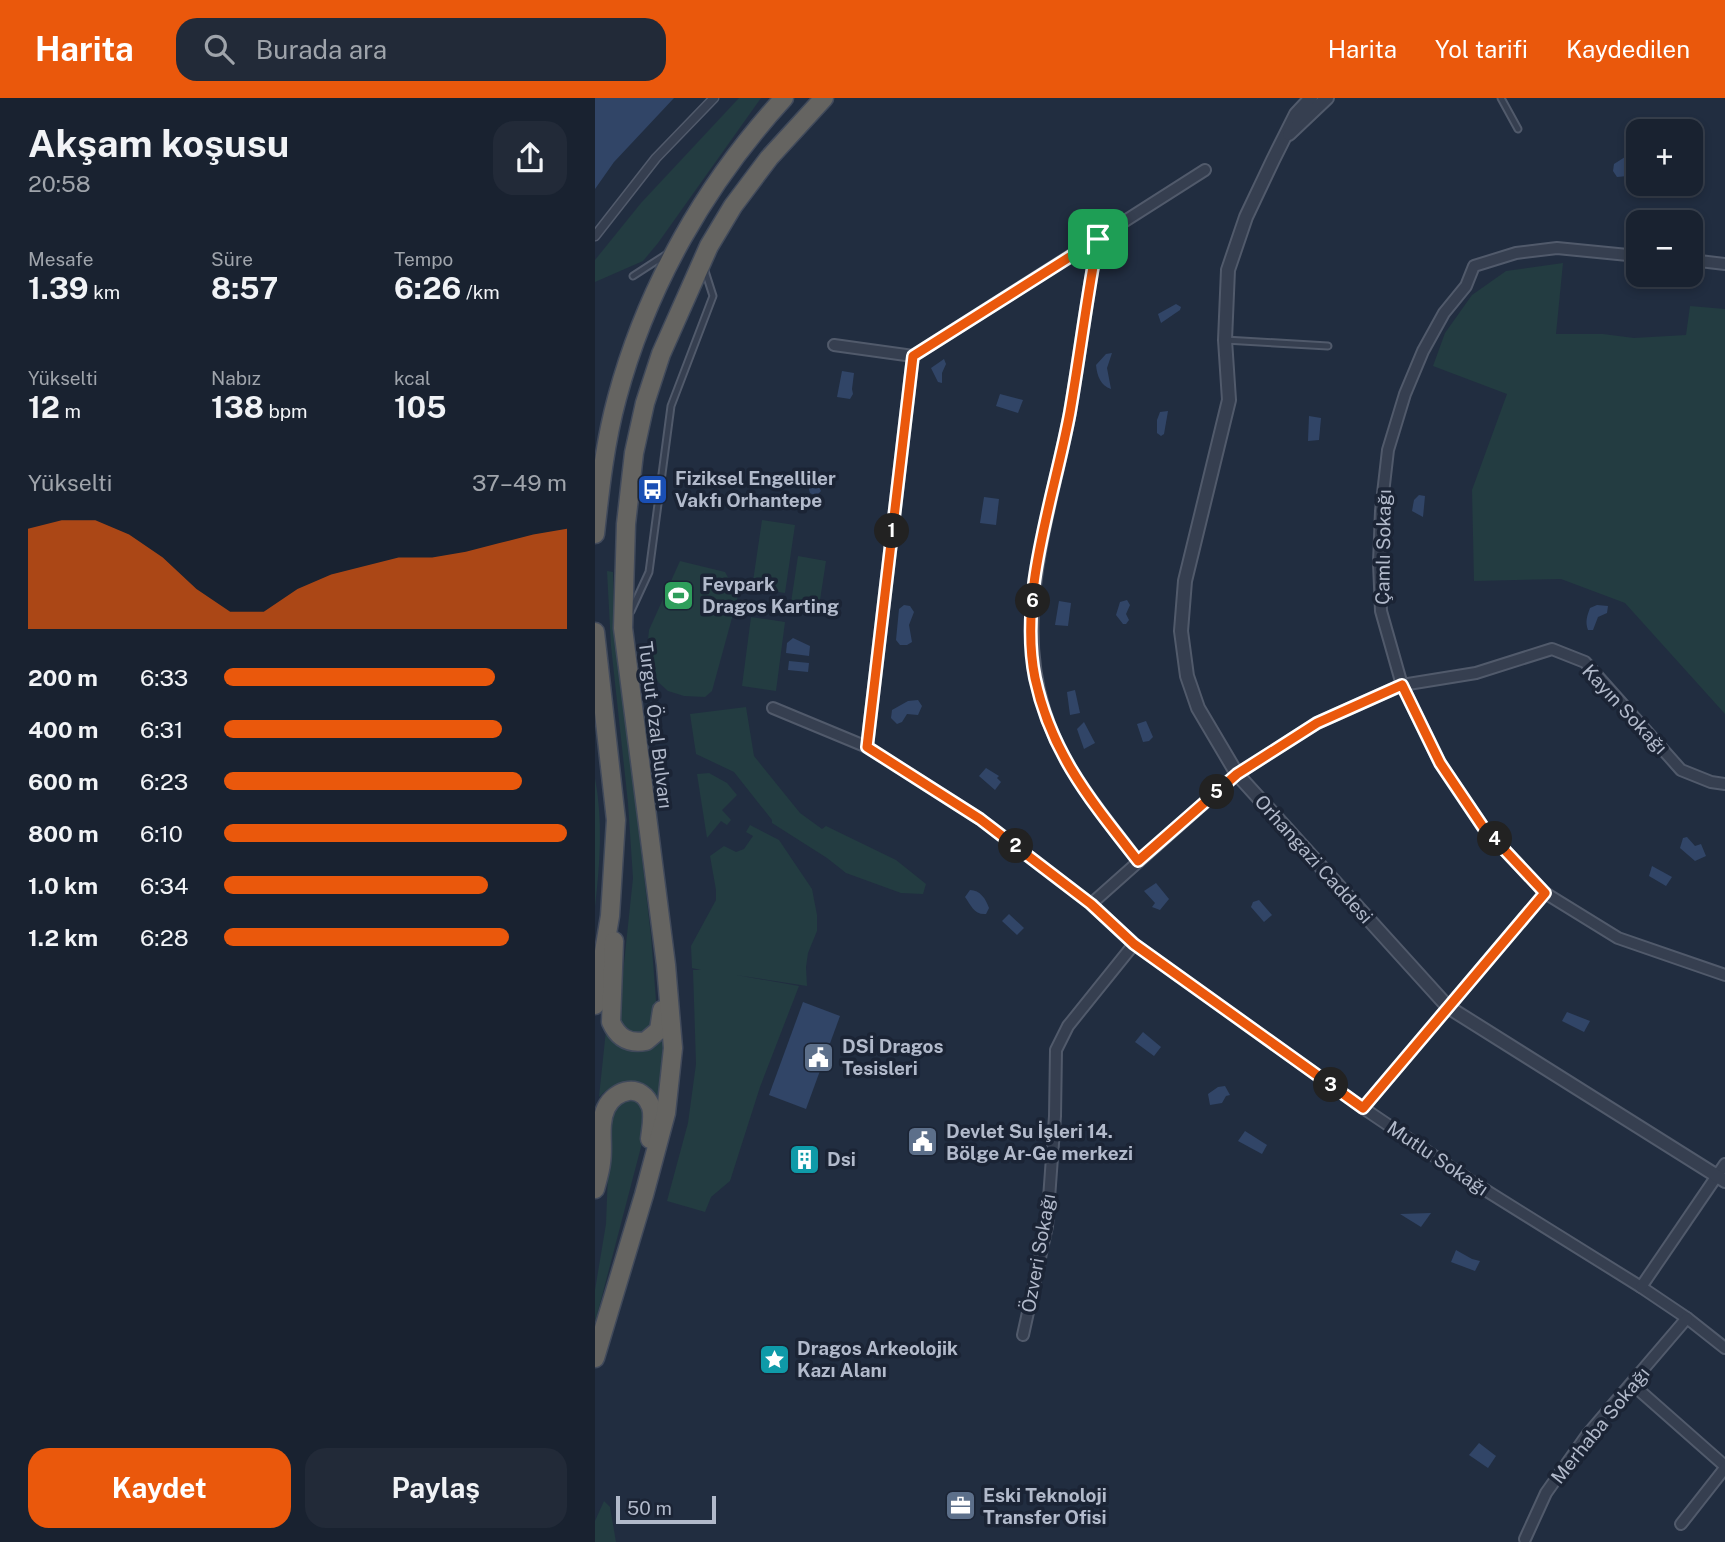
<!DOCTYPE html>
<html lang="tr">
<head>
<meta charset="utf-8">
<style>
	:root { --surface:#192230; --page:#222a38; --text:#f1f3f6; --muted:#9fa4ab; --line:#373f4c; --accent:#ea580c }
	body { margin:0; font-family:"Public Sans",sans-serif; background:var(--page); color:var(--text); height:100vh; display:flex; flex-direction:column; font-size:26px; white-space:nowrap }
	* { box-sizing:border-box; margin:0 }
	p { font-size:23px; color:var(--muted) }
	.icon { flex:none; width:38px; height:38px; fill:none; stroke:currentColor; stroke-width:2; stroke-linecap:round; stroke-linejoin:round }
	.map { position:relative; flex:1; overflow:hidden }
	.panel { display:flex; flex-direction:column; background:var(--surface); width:595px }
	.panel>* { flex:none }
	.controls { position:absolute; left:1031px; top:21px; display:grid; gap:14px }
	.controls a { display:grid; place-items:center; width:77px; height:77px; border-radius:14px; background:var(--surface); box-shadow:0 4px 10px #0003,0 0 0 2px var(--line); font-size:35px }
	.scale { position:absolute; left:21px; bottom:18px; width:100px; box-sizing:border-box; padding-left:7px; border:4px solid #b2bacb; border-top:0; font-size:19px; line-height:24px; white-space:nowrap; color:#b2bacb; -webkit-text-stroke:5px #1b2435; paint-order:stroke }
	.pin { position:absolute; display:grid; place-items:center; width:60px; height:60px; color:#fff; margin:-30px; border-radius:14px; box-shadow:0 4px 10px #0006 }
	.km { position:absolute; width:35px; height:35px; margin:-18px; border-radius:50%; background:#222; color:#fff; font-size:19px; line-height:35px; text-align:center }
	.round { display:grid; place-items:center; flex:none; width:74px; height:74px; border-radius:21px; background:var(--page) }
	.head { display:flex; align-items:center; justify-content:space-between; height:119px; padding:0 28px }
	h1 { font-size:38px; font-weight:700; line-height:52px }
	.metrics { display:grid; grid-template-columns:repeat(3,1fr); gap:10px; height:119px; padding:7px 28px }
	.metrics div { display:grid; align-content:center }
	.metrics b { font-size:30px; font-weight:700 }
	.metrics small { font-size:19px; font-weight:400 }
	.metrics p { font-size:19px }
	.chart { height:196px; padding:14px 28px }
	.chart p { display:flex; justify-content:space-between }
	.chart svg { width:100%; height:126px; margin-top:7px; fill:var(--accent); opacity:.7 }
	.action { display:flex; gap:14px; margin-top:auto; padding:14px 28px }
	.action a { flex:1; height:80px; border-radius:21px; background:var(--accent); color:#fff; font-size:28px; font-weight:700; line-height:80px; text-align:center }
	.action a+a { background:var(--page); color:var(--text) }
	ul { padding:0 28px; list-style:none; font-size:23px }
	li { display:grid; grid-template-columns:112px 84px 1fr; align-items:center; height:52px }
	li i { height:18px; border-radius:9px; background:var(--accent) }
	header { display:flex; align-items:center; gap:42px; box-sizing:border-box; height:98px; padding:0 35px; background:var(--accent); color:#fff }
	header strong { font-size:33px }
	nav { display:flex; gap:38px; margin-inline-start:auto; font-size:24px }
	.search { width:490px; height:63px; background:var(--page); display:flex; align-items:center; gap:18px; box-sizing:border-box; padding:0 24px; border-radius:21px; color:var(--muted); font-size:26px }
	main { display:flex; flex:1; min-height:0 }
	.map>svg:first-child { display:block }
	.green { fill:#233c41 }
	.water { fill:#314567 }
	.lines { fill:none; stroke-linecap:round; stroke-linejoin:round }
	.service-casing { stroke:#515a6b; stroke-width:9 }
	.pedestrian-casing { stroke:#515a6b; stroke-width:11 }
	.minor-casing { stroke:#515a6b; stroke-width:14 }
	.tertiary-casing { stroke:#515a6b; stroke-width:16 }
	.trunk-casing { stroke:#414a5b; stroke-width:21 }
	.service { stroke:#363f50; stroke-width:5 }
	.pedestrian { stroke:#363f50; stroke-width:8 }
	.minor { stroke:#363f50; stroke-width:10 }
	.tertiary { stroke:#363f50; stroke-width:12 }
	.trunk { stroke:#656461; stroke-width:18 }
	.route-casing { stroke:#fff; stroke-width:14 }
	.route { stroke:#ea580c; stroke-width:9 }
	.labels { text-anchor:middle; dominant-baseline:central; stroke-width:7; stroke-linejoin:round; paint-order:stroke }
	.poi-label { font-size:19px; font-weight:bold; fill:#b2bacb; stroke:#1b2435; text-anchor:start }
	.street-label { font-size:19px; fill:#b2bacb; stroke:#1b2435 }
</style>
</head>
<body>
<header>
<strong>Harita</strong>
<div class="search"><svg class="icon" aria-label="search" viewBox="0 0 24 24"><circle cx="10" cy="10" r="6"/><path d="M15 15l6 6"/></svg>Burada ara</div>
<nav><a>Harita</a><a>Yol tarifi</a><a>Kaydedilen</a></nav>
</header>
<main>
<section class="panel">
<div class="head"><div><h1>Akşam koşusu</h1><p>20:58</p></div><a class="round"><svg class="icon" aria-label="share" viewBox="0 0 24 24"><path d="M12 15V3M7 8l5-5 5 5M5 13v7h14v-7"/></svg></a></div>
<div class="metrics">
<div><p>Mesafe</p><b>1.39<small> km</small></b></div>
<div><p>Süre</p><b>8:57</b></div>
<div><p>Tempo</p><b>6:26<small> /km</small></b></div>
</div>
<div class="metrics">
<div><p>Yükselti</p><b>12<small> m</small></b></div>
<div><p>Nabız</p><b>138<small> bpm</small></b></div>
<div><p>kcal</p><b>105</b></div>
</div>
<div class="chart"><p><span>Yükselti</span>37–49 m</p>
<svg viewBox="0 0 160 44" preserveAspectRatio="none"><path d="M0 44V9L10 6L20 6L30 11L40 19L50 30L60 38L70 38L80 30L90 25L100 22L110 19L120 19L130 17L140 14L150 11L160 9V44z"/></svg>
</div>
<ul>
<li><b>200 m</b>6:33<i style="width:79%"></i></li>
<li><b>400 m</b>6:31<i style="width:81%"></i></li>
<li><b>600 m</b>6:23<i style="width:87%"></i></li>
<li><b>800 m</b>6:10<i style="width:100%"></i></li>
<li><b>1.0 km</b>6:34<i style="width:77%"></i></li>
<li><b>1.2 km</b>6:28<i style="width:83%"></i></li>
</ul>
<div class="action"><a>Kaydet</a><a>Paylaş</a></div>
</section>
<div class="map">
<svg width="1130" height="1444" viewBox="0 0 1130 1444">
	<rect width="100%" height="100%" fill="#212d40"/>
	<g class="green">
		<polygon points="144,0 166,0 63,145 48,163 0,184 0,162 46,105"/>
		<polygon points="968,165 961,236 1008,236 1039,240 1091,237 1095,208 1130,211 1130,616 1030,505 966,481 879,483 877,392 912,296 838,268 850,235 877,197 911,173"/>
		<polygon points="167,422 200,427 190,495 157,490"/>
		<polygon points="203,458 231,463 223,515 195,511"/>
		<polygon points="85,463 130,474 143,498 117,593 110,599 89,598 73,593 62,583 53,542 54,532"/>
		<polygon points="12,473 18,474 19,519 56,838 62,915 61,922 50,937 32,936 23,922 38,780 33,705 16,548"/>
		<polygon points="156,519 190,524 181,593 147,588"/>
		<polygon points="151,609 159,658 205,715 227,731 231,728 301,762 331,786 328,796 306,795 251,775 232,760 177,725 177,722 139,674 101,656 95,616"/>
		<polygon points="114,675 132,685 142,697 127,712 136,722 132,727 126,723 112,740 102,676"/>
		<path d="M0,680C8,723 5,765 0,809Z"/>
		<polygon points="155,727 184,742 217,791 222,817 222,833 213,855 211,869 212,888 141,877 204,888 165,989 135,1083 116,1099 110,1114 72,1103 93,1025 101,966 98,872 106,872 97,870 96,848 121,802 121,792 115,758 129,748 141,754 149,751 158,738 151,734"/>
		<path d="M11,932C26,956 47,961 69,941L70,942L66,1002C49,979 22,980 4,999Z"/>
		<polygon points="27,1000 46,1002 52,1026 0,1225 0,1192 11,1126 15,1022 18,1009"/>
		<polygon points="9,1403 15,1409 21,1444 0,1444 0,1423"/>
	</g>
	<g class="water">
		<polygon points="0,0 79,0 19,64 0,91"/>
		<polygon points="1030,59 1043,59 1043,77 1022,79 1018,73 1019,66"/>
		<polygon points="581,206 586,209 585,212 566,225 563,216"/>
		<path d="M517,255L512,270L516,291C506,288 502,278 501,267L511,256Z"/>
		<polygon points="349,261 351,266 347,275 347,285 343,284 336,270"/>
		<polygon points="247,273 259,275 257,291 258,296 255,301 242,299"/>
		<polygon points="405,296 428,302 423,315 401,308"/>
		<polygon points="573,313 569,336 566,338 562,335 562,322 565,314"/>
		<polygon points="714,318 726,320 724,342 713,343"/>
		<polygon points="218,374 224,376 221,383 226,393 221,398 215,395 212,384 214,376"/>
		<polygon points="824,397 830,398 828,419 817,413 819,402"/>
		<polygon points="389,399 404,401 401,427 385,425"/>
		<polygon points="532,502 535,507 531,516 534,522 531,526 528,526 521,517 525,504"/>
		<polygon points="464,503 476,505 473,528 460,527"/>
		<polygon points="309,507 315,508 319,514 314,527 317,544 312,547 305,547 301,542 304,511"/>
		<path d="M1002,507L1013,508L1012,515L1003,519L998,532H993C990,524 992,518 995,510Z"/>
		<polygon points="198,540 215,548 214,558 191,555 192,545"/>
		<polygon points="194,563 214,565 213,574 193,572"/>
		<polygon points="480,592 485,615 475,617 472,594"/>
		<polygon points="323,602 327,608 323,617 312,616 307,624 302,626 296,620 297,612 313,603"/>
		<polygon points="551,623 558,639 554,643 548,644 542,626"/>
		<polygon points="489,624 500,645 489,651 482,631"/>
		<polygon points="391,670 404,678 402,680 406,684 400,692 384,678"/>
		<polygon points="1092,739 1100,748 1106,746 1111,758 1100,763 1085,750 1088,740"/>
		<polygon points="1057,768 1077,779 1071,788 1054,778"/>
		<polygon points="561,785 574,801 565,812 557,809 560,805 549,793"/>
		<path d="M375,792C385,792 391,801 394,810L391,816C379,817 376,807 370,799Z"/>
		<polygon points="664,802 677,817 669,824 656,809 658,804"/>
		<polygon points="414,816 429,830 422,837 407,823"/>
		<polygon points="208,904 245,918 211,1011 174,997"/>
		<polygon points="972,914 995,923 989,934 967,923"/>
		<polygon points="548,934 566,949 559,958 540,944"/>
		<polygon points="630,988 635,997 631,998 627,1005 615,1007 613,996 623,989"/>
		<polygon points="650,1033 672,1047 667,1056 643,1043"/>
		<polygon points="836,1115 826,1129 805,1116"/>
		<polygon points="861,1152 877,1161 885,1163 880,1173 856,1164"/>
		<polygon points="884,1345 901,1358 893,1370 874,1357"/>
	</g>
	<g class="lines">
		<defs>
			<g id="service">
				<polyline points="906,0 923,31"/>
				<polyline points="38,178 72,156"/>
				<polyline points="630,242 733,248"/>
				<polyline points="36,513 54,474 76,308 118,198 109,170"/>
			</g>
			<polyline id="pedestrian" points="0,138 61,60 119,0"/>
			<g id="minor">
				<path d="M503,141C492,198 485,256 475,314C457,411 418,512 449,611C467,670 506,714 543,763"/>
				<polyline points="1043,158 962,150 921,155 879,168 871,188 849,215 828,253 810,296 793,352 786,413 784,465 786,513 807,587 845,665 888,729 950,795 1023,840 1130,877"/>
				<polyline points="1096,162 1130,166"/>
				<polyline points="239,247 318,258"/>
				<polyline points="178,610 272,649 385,721 496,806 539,846 768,1010 879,1085 1046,1189 1092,1220 1130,1250"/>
				<polyline points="272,649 318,258 610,72"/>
				<polyline points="496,806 642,676 722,625 807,587 881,575 957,551 990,564 1086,672 1116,684 1130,686"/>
				<polyline points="768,1010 950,795"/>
				<polyline points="1046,1189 1130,1066"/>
				<polyline points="428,1237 452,1128 460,1018 461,952 473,928 539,846"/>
				<polyline points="1037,1286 1130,1368"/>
				<polyline points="1086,1426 1130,1370"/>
				<polyline points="930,1441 951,1395 992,1337 1092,1220"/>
			</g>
			<g id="tertiary">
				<polyline points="716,0 701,16 678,62 651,119 633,172 630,242 634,302 590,483 586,533 592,578 603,610 642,676 853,909 1130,1083"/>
				<polyline points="694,36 732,0"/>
			</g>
			<g id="trunk">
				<path d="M0,436C5,390 10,344 22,300C52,188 111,85 189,0"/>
				<polyline points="0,534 21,722 15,818 0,907"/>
				<path d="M19,843L16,924C23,940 34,946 51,943L64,932L67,912"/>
				<path d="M0,1091C2,1083 5,1074 6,1065C9,1047 3,1027 11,1010C20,991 47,984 56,1009C59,1019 56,1031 55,1041"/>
				<polyline points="0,1260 49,1097 71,1015 78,950 71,867 28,530 31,426 39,355 50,305 66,256 114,148 138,108 174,60 229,0"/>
			</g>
		</defs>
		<use href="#service" class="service-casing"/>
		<use href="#pedestrian" class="pedestrian-casing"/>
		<use href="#minor" class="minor-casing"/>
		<use href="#tertiary" class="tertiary-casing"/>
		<use href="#trunk" class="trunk-casing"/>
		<use href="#service" class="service"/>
		<use href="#pedestrian" class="pedestrian"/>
		<use href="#minor" class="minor"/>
		<use href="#tertiary" class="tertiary"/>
		<use href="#trunk" class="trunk"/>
	</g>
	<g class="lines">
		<defs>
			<path id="route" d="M503,141C492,198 485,256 475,314C460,396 423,496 440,580C456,656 497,704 543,763L642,676L722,625L807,587L845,665L888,729L950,795L768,1010L539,846L496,806L385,721L272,649L318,258Z"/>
		</defs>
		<use href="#route" class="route-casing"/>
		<use href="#route" class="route"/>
	</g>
	<defs>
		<symbol id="bus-square" viewBox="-11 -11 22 22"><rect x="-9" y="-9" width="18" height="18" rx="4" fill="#1a4fb4" stroke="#1b2435"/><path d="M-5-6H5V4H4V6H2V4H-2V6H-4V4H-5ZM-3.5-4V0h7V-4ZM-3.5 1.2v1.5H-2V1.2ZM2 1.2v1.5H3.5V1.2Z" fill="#fff"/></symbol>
		<symbol id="stadium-square" viewBox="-11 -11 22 22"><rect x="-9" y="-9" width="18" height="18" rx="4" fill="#2e9e5b" stroke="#1b2435"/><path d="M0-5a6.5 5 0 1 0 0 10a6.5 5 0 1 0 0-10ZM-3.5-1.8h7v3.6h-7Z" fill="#fff"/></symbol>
		<symbol id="civic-square" viewBox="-11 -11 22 22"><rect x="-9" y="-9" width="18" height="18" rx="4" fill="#5c6f8a" stroke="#1b2435"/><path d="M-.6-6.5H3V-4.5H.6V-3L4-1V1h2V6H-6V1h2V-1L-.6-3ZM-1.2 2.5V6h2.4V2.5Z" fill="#fff"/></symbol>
		<symbol id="building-square" viewBox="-11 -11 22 22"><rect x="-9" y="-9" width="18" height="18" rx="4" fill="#0f9aa8" stroke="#1b2435"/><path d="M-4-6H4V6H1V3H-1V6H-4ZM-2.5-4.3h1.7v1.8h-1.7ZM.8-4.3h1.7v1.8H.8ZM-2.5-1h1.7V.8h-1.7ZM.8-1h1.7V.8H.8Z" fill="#fff"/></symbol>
		<symbol id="sight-square" viewBox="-11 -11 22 22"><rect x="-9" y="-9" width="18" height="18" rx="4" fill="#0f9aa8" stroke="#1b2435"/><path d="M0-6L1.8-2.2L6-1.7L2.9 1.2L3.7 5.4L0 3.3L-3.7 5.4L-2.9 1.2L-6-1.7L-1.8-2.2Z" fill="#fff"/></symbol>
		<symbol id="office-square" viewBox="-11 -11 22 22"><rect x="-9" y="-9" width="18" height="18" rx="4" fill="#5c6f8a" stroke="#1b2435"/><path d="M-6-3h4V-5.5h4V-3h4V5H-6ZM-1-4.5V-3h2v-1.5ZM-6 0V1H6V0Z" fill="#fff"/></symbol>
	</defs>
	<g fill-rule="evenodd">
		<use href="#bus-square" x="40" y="374" width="35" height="35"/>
		<use href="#stadium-square" x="66" y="480" width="35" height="35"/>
		<use href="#civic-square" x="206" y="942" width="35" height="35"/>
		<use href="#civic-square" x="310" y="1026" width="35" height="35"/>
		<use href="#building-square" x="192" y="1044" width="35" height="35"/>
		<use href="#sight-square" x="162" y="1244" width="35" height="35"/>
		<use href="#office-square" x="348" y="1390" width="35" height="35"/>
	</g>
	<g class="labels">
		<g class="poi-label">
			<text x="80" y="380">Fiziksel Engelliler<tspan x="80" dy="22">Vakfı Orhantepe</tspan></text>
			<text x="107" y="486">Fevpark<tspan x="107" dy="22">Dragos Karting</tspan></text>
			<text x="247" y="948">DSİ Dragos<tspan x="247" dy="22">Tesisleri</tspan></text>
			<text x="351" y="1033">Devlet Su İşleri 14.<tspan x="351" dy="22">Bölge Ar-Ge merkezi</tspan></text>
			<text x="232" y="1061">Dsi</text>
			<text x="202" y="1250">Dragos Arkeolojik<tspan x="202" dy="22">Kazı Alanı</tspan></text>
			<text x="388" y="1397">Eski Teknoloji<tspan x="388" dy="22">Transfer Ofisi</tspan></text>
		</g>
		<g class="street-label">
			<text transform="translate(788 449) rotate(-89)">Çamlı Sokağı</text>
			<text transform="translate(1030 611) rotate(47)">Kayın Sokağı</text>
			<text transform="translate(61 627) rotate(83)">Turgut Özal Bulvarı</text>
			<text transform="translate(719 761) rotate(48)">Orhangazi Caddesi</text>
			<text transform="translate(843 1060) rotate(34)">Mutlu Sokağı</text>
			<text transform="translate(443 1155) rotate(-80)">Özveri Sokağı</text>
			<text transform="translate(1005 1327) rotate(-51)">Merhaba Sokağı</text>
		</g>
	</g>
</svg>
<div class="controls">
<a>+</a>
<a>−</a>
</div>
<div class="scale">50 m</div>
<div class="pin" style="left:503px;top:141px;background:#1e9e55"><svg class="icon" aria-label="arrive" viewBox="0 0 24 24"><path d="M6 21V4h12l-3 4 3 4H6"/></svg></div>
<b class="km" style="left:297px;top:433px">1</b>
<b class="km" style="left:421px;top:748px">2</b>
<b class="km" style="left:736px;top:987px">3</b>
<b class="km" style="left:900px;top:741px">4</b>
<b class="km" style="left:622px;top:694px">5</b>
<b class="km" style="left:438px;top:503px">6</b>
</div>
</main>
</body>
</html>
